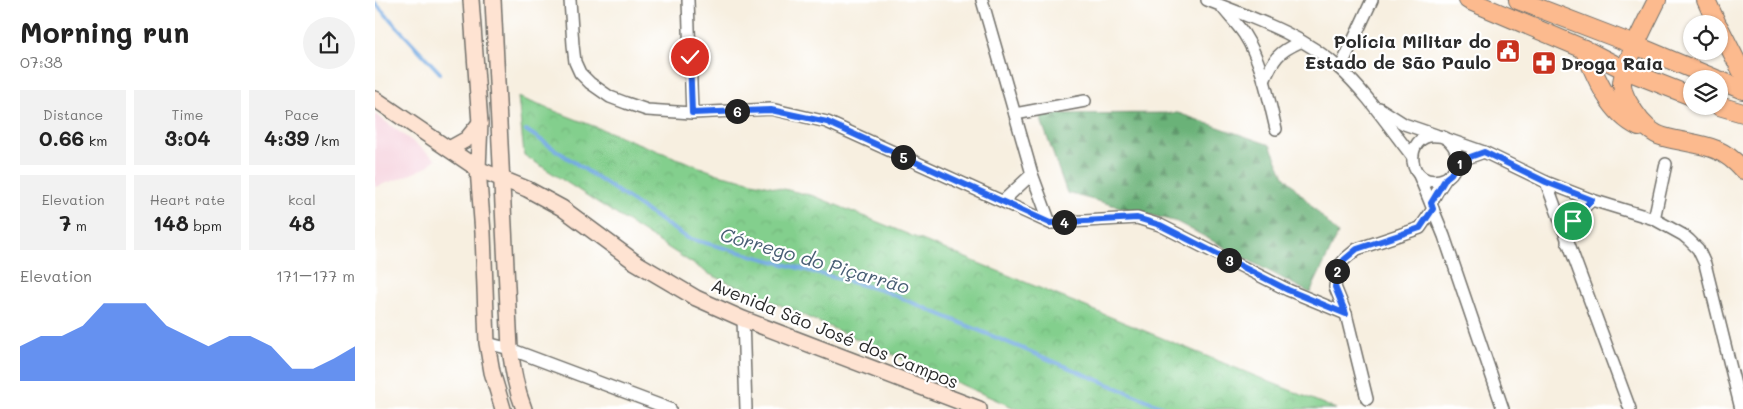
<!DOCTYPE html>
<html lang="en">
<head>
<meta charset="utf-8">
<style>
	:root { --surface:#fff; --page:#f2f2f2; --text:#222; --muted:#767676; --accent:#2563eb }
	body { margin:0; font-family:Mali,sans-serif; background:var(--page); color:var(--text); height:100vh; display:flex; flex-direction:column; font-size:19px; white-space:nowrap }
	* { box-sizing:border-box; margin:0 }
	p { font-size:16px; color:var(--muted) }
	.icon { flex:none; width:28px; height:28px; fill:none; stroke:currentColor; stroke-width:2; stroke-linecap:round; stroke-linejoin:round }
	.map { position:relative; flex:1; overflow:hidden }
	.drawer { display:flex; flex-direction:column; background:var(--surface); width:375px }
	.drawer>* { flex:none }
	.fabs { position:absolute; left:1308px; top:15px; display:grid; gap:10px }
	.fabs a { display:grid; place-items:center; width:45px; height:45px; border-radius:50%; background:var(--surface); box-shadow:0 1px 4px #0004; font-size:25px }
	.pin { position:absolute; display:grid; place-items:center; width:42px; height:42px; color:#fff; margin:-21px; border:2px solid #fff; border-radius:50%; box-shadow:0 1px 5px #0007 }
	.km { position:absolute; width:25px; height:25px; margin:-12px; border-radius:50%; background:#222; color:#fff; font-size:14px; line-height:25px; text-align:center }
	.round { display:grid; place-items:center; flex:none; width:52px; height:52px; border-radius:26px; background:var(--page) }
	.summary { display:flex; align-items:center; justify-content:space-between; height:85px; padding:0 20px }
	h1 { font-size:28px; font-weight:800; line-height:38px }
	.stats { display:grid; grid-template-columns:repeat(3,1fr); gap:8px; height:85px; padding:5px 20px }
	.stats div { display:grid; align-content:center; border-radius:0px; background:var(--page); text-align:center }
	.stats b { font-size:21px; font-weight:800 }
	.stats small { font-size:14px; font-weight:400 }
	.stats p { font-size:14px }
	.chart { height:140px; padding:10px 20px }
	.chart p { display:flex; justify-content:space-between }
	.chart svg { width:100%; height:90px; margin-top:5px; fill:var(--accent); opacity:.7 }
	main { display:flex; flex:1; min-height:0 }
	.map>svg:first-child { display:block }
	.built { fill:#f5cfdb }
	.forest { fill:url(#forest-firs); stroke:#4a6e52 }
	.park { fill:url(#park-crowns); stroke:#577d5c }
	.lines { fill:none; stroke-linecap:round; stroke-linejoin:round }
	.stream { stroke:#73aae2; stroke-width:4 }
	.minor-casing { stroke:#72706a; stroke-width:14 }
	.secondary-casing { stroke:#72706a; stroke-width:18 }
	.primary-casing { stroke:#72706a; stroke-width:20 }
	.minor { stroke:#fff; stroke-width:11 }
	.secondary { stroke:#fee3d2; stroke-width:15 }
	.primary { stroke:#fcba8e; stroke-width:18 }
	.route-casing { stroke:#fff; stroke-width:10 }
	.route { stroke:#2563eb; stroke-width:6 }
	.labels { text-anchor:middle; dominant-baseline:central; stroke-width:4.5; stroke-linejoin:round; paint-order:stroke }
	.poi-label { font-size:18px; font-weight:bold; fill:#2b2b2b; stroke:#fff; text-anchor:end }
	.street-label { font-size:18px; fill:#2b2b2b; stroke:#fff }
	.water-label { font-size:19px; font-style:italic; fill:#485e74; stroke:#fff }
</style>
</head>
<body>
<main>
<section class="drawer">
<div class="summary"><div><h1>Morning run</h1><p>07:38</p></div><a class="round"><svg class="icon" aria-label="share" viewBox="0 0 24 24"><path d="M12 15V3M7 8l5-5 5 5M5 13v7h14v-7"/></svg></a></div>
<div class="stats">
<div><p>Distance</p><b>0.66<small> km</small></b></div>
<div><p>Time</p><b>3:04</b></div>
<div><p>Pace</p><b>4:39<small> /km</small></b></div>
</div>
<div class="stats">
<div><p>Elevation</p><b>7<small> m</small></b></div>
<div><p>Heart rate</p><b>148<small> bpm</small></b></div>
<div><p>kcal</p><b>48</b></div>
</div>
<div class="chart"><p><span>Elevation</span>171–177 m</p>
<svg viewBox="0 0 160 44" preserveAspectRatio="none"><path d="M0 44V27L10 22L20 22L30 17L40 6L50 6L60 6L70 17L80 22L90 27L100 22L110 22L120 27L130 38L140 38L150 33L160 27V44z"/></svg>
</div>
</section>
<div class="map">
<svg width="1368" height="409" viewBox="0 0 1368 409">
	<defs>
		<pattern id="forest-firs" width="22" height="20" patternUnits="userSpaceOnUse" patternTransform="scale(1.25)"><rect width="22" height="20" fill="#6ab278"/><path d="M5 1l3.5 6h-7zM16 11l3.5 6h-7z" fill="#579163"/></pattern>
		<pattern id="park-crowns" width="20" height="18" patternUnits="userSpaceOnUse" patternTransform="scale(1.25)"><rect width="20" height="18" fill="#83cf8d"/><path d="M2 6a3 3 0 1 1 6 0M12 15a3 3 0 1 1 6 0" fill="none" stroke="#71b27a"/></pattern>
	</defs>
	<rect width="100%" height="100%" fill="#fff"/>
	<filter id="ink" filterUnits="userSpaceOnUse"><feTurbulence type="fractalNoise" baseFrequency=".02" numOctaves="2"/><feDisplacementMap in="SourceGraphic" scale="10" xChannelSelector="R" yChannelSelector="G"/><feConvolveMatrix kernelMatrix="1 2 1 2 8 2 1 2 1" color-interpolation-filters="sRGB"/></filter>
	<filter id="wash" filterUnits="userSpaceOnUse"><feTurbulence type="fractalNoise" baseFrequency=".0096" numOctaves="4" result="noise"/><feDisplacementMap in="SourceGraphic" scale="20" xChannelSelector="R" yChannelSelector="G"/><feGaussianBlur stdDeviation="1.12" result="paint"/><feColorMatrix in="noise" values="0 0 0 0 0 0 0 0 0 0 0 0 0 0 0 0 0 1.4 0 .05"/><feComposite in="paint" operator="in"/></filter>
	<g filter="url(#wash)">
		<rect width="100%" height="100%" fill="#f7efe0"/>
		<polygon class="built" points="0,114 61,159 50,168 29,177 0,187"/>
		<polygon class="forest" points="803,113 895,145 909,176 963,234 935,293 802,222 692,193 664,114"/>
		<polygon class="park" points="143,97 343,174 439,196 961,409 642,409 334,274 149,155"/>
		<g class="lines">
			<g class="stream">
				<polyline points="0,3 65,73"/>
				<polyline points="151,130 312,238 509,291 793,409"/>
			</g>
		</g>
	</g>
	<g filter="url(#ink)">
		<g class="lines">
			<defs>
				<g id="minor">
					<polyline points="195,0 198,45 200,62 205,73 215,83 235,97 251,103 272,110 317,113 396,109 452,122 675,223 762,218 785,225 913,290 971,314"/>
					<polyline points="313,0 317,113"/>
					<polyline points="607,0 657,174 675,223"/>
					<path d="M832,0C877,18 927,34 964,68C991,92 1014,127 1037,156"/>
					<path d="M847,7C854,16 862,24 869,34C887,62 893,96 901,129"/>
					<polyline points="965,69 997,0"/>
					<path d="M889,81C899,58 903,52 925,42"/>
					<polyline points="1004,108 1029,124 1061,135"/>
					<polyline points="640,114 710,101"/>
					<polyline points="1072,139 1109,152 1171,182 1217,200 1279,219 1308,235 1314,240 1323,249 1330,264 1366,409"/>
					<polyline points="1081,165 1095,157 1109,152"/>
					<polyline points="1044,175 1069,236 1128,409"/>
					<polyline points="1171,182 1255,409"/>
					<polyline points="628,201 657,174"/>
					<path d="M1056,203C1060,195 1065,187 1070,180C1072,176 1076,175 1078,171C1084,162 1083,151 1076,143C1073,139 1068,136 1062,136C1026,132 1031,194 1071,178"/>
					<polyline points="1279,219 1291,164"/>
					<path d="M1192,242C1198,222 1201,214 1217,200"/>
					<polyline points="368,319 371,409"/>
					<polyline points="112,343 135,349 295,409"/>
					<polyline points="992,399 971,314 960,287 963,267 970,259 982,249 1045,228 1058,209"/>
				</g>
				<g id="secondary">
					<polyline points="96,0 105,123 103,169 108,233 112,343 117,372 128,409"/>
					<path d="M118,0L135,349C138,370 141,389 149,409"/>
					<polyline points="0,99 103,169 152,189 187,208 260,262 321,298 368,319 604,409"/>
					<polyline points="74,149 92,139 105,123"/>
				</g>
				<g id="primary">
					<polyline points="1093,0 1209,49 1250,70 1316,96"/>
					<polyline points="1143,0 1260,45 1341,79"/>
					<path d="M1282,0C1274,17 1246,69 1247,85C1248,96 1254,104 1260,113C1266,123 1277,134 1289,137C1322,146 1344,142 1368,170"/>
					<polyline points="1331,0 1342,24"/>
					<polyline points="1344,27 1368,74"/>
					<path d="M1209,49C1220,76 1235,114 1264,127"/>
					<polyline points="1344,80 1368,90"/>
					<polyline points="1344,106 1368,113"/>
				</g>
			</defs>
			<use href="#minor" class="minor-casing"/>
			<use href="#secondary" class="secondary-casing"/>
			<use href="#primary" class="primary-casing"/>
			<use href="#minor" class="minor"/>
			<use href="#secondary" class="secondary"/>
			<use href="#primary" class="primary"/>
		</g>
	</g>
	<g class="lines" filter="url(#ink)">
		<defs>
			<polyline id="route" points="315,57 317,113 396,110 452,122 675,223 762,218 785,225 913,290 971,314 960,287 963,267 970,259 982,249 1045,228 1058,209 1056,203 1071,178 1076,174 1081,165 1095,157 1109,152 1171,182 1217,200 1206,210 1198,221"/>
		</defs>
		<use href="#route" class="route-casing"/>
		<use href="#route" class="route"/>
	</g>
	<defs>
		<symbol id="civic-square" viewBox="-11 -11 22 22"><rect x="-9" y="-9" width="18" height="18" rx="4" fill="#c8321e" stroke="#fff"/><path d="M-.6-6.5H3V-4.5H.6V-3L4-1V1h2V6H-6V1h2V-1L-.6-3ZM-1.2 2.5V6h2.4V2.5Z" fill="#fff"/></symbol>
		<symbol id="pharmacy-square" viewBox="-11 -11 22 22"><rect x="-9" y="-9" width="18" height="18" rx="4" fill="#c8321e" stroke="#fff"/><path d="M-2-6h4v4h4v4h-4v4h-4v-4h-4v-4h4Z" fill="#fff"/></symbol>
	</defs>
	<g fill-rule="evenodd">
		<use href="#civic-square" x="1119" y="37" width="28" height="28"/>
		<use href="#pharmacy-square" x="1155" y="49" width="28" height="28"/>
	</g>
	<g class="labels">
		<g class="poi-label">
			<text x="1116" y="41">Polícia Militar do<tspan x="1116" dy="21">Estado de São Paulo</tspan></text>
			<text x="1186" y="63" text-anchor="start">Droga Raia</text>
		</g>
		<g class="street-label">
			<text transform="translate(460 333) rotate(22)">Avenida São José dos Campos</text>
		</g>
		<g class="water-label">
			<text transform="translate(440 260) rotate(16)">Córrego do Piçarrão</text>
		</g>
	</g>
</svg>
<div class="fabs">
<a><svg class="icon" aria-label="locate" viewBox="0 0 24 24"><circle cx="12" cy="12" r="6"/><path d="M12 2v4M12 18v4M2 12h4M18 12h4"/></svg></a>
<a><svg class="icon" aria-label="layers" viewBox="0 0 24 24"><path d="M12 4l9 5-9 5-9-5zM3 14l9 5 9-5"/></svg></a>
</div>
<div class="pin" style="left:1198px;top:221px;background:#1e9e55"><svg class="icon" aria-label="arrive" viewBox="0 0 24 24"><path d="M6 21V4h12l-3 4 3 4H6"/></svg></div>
<div class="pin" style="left:315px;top:57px;background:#d93025"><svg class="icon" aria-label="check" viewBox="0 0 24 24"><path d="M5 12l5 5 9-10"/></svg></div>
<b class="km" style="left:1084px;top:163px">1</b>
<b class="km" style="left:962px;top:271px">2</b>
<b class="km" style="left:854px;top:260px">3</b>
<b class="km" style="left:689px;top:222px">4</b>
<b class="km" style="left:528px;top:157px">5</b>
<b class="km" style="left:362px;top:111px">6</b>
</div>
</main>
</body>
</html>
